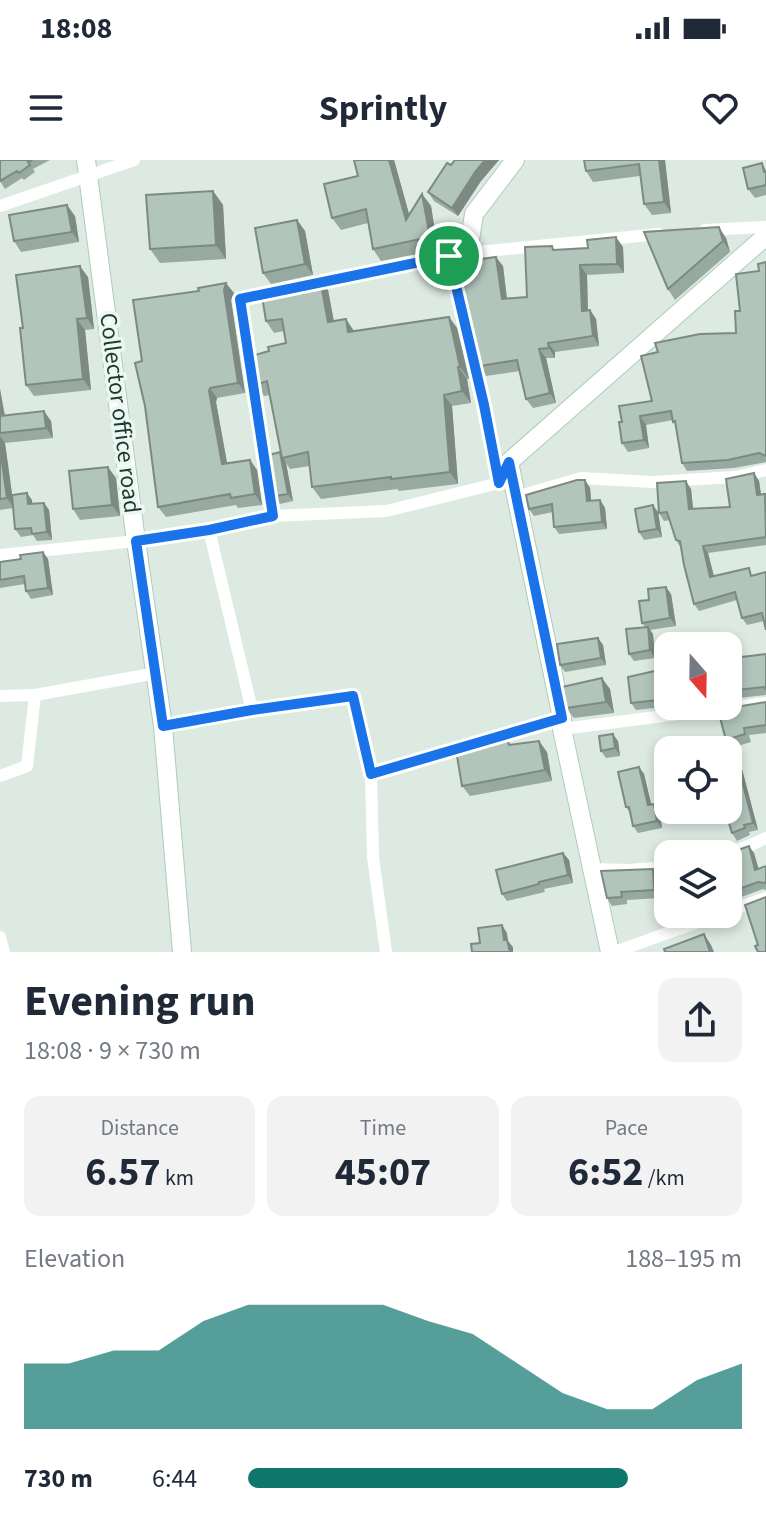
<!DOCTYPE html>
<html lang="en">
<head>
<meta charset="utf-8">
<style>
	:root { --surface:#fff; --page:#f2f2f3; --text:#1f2937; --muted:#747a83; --accent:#0f766e }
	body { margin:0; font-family:"Source Sans 3",sans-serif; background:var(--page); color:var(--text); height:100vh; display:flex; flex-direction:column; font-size:30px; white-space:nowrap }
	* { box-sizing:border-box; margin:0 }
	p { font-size:26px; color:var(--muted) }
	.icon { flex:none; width:44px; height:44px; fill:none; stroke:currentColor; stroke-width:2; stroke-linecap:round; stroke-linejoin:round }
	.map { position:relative; height:792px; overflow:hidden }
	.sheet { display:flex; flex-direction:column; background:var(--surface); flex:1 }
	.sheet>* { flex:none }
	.needle { width:52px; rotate:160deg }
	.tools { position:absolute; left:654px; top:472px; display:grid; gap:16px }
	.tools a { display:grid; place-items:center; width:88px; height:88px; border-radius:16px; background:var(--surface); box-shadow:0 4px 12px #0003; font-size:40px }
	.pin { position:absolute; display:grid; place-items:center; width:68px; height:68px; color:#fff; margin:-34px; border:4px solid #fff; border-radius:50%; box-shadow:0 2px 8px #0007 }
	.round { display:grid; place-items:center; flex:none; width:84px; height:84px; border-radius:16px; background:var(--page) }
	.headline { display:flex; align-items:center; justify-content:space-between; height:136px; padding:0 24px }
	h1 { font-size:44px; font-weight:700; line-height:60px }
	.figures { display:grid; grid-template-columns:repeat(3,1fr); gap:12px; height:136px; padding:8px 24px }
	.figures div { display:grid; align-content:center; border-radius:16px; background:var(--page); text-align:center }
	.figures b { font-size:40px; font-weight:700 }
	.figures small { font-size:22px; font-weight:400 }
	.figures p { font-size:22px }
	.chart { height:224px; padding:16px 24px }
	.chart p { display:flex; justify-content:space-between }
	.chart svg { width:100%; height:144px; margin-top:8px; fill:var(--accent); opacity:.7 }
	ul { padding:0 24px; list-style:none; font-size:26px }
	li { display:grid; grid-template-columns:128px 96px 1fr; align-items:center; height:60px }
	li i { height:20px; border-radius:10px; background:var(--accent) }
	.status { display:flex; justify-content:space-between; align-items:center; height:56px; padding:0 40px; background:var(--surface); direction:ltr }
	.status svg { height:22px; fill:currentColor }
	header { display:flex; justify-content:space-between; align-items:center; height:104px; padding:0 24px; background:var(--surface); font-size:36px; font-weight:700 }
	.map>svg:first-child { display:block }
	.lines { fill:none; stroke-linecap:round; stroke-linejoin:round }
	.secondary-casing { stroke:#aecbbe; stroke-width:20 }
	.street { stroke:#fff; stroke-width:12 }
	.secondary { stroke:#fff; stroke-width:18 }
	.wall { fill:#98a9a1 }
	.shaded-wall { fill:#7c8a83 }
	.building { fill:#b1c5bb; stroke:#7c8a83; stroke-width:2 }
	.route-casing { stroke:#fff; stroke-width:16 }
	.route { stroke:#1a73e8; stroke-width:10 }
	.labels { text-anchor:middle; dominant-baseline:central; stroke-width:7; stroke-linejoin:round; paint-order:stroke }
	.street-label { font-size:24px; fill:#1d3a30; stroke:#ecf7f1 }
</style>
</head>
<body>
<div class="status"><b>18:08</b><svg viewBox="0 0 49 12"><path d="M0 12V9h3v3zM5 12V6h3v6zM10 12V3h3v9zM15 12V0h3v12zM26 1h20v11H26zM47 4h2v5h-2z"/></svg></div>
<header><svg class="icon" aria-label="menu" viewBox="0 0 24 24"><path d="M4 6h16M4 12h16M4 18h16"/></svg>Sprintly<svg class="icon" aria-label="heart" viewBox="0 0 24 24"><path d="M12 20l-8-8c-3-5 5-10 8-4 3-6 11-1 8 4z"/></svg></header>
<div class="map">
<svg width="766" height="792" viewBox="0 0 766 792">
	<rect width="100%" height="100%" fill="#dceae2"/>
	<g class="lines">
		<defs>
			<g id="secondary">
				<polyline points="86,0 136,381 163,566 182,792"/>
				<polyline points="468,93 474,54 515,0"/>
				<polyline points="610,792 562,569 562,558 509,302 766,76"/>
			</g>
		</defs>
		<use href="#secondary" class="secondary-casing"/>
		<g class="street">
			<polyline points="0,46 134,0"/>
			<polyline points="705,70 766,67"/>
			<polyline points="449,96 484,245 499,323"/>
			<polyline points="310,125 468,93 659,74"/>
			<polyline points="516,337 581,318 653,322 735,317 766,310"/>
			<polyline points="273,356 240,139 276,132"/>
			<polyline points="209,370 252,550"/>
			<polyline points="0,395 136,381 209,370 273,356 386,351 499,323 509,302"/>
			<polyline points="0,536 35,535 157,513"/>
			<polyline points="163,566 252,550 353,536 371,614 562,558"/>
			<polyline points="562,569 766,543"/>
			<polyline points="371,614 373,697 386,792"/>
			<polyline points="0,616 27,606 35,535"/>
			<polyline points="725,694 746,687 766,678"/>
			<polyline points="593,709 628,710 668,707"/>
			<polyline points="728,751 766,738"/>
			<polyline points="0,777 4,792"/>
			<polyline points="615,792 720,754"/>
		</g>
		<use href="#secondary" class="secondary"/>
	</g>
	<g class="wall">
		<polygon points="0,0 50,0 33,9 35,12 24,20 22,18 5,29 0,21"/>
		<polygon points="354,0 394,0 409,54 422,34 431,46 438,90 381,101 373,89 368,63 341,70 332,58 358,16"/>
		<polygon points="455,0 499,0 481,21 458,56 434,41 428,32"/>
		<polygon points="584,0 665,0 671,53 652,55 644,44 640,16 593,22 586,11"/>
		<polygon points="762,3 766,10 766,35 755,38 748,29"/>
		<polygon points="213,31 223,45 226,99 160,103 150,89"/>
		<polygon points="75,56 79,82 21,92 14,81"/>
		<polygon points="297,60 305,71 313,115 271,124 263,113"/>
		<polygon points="726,78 730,92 675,140 668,129"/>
		<polygon points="623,87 624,113 587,115 588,150 590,150 596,159 599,186 555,192 555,198 546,198 556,243 533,248 526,239 520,211 486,216 480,206 503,106 507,139 527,137 555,90"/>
		<polygon points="766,102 766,302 734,308 687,311 682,303 676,266 673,260 646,265 649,288 628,292 622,283 622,262 652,241 736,173 740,151 759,111"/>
		<polygon points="88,117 94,169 85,170 91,230 34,236 26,225 23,168"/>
		<polygon points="328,130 334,161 354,171 449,157 457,168 469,219 467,219 471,243 452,246 458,324 399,331 397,329 321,339 312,327 310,306 290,309 286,303 293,341 280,344 275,336 281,294 270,235 264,236 256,225 269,191 286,183 284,171 274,173 266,161"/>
		<polygon points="199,131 234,133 231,140 245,233 217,238 216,242 227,303 250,300 257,310 262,345 238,348 236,345 166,357 158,347 142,201"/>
		<polygon points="0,229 5,255 51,261 53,278 5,283 12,335 32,340 32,344 44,343 49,350 52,380 37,381 33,375 21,377 15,369 13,348 0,350"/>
		<polygon points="754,313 759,321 761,334 766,335 766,385 708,393 714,416 749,408 764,461 747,465 742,458 737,440 699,451 694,444 681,388 676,380 670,360 664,361 659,353 691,329 693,349 730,347"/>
		<polygon points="116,318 120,356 80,360 73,349"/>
		<polygon points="585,320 590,328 591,341 600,340 605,348 607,369 559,374 554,367 553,352 534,356 529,349"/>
		<polygon points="658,352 662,377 644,380 639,372"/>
		<polygon points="43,392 48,399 53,435 31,439 26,431 25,424 0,428 0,402 21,399"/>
		<polygon points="671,434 676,466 650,470 653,474 655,498 634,501 629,494 645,467 642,463 649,440"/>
		<polygon points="598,478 603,485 606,505 565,512 560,505"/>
		<polygon points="766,494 766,535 728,539 728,498 741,495 742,497"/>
		<polygon points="668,508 668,546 673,546 636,550 631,543"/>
		<polygon points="610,529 614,553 574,558 566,548"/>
		<polygon points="766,542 766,573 749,575 751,582 734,587 738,594 758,670 749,672 750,675 737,681 732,673 730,587 726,580"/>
		<polygon points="618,581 620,596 606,598 601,591"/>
		<polygon points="511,585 547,592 552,621 470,636 462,626"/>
		<polygon points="639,607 644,614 651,644 654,644 659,651 662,668 638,673 633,666 630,653 626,647"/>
		<polygon points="563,693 569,700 573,723 544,729 545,732 507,741 502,734"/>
		<polygon points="754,693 758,709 766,706 766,730 763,729 728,742 728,712"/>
		<polygon points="658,717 660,738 627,740 627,744 612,746 607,738"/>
		<polygon points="676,754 694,754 679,759"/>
	</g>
	<g class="shaded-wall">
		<polygon points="389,0 394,0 414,72 406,60"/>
		<polygon points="485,0 499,0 481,21 458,56 452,48 475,12"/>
		<polygon points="659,0 665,0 671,53 664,42"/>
		<polygon points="213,31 223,45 226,99 216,85"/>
		<polygon points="422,34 431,46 438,90 430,77"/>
		<polygon points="67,45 75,56 79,82 72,72"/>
		<polygon points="297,60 305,71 313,115 305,104"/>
		<polygon points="719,67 726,78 730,92 723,81"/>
		<polygon points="616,77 623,87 624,113 617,104"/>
		<polygon points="496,97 503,106 508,148 502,139"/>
		<polygon points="580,105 587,115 588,160 582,151"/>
		<polygon points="80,106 88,117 94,169 87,158"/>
		<polygon points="320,119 328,130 336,174 328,162"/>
		<polygon points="226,123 234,133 231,140 245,233 238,223 224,130"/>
		<polygon points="590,150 596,159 599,186 593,176"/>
		<polygon points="449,157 457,168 469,219 460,207"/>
		<polygon points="77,159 85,170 91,230 83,219"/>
		<polygon points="346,159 354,171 348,172"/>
		<polygon points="548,183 555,192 555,198 549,188"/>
		<polygon points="539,189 546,198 556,243 550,233"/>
		<polygon points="458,207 467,219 471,243 462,231"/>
		<polygon points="210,228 217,238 216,242 229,314 222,304 209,231"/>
		<polygon points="0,229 6,265 0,256"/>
		<polygon points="444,235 452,246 458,324 450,312"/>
		<polygon points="44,251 51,261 53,278 46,268"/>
		<polygon points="640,256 646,265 649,288 644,280"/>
		<polygon points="0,276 5,283 14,348 7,338 0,288"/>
		<polygon points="280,292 286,303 293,341 288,334"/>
		<polygon points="250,300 257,310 262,345 255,334"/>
		<polygon points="108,307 116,318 120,356 112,345"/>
		<polygon points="754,313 759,321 762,342 757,335"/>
		<polygon points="585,320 590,328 592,349 587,341"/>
		<polygon points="686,321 691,329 694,357 689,349"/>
		<polygon points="27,333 32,340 33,352 28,344"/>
		<polygon points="600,340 605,348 607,369 602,362"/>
		<polygon points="44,343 49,350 52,380 47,372"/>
		<polygon points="653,345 658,352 662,377 657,369"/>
		<polygon points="703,386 708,393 716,425 710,417"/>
		<polygon points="43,392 48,399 53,435 48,428"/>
		<polygon points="666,427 671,434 676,466 670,458"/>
		<polygon points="648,467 653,474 655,498 650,490"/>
		<polygon points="598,478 603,485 606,505 601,498"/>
		<polygon points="602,518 610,529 614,553 606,542"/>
		<polygon points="613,574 618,581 620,596 615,588"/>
		<polygon points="539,581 547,592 552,621 545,610"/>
		<polygon points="733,586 738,594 758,670 753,663"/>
		<polygon points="639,607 644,614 653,652 648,645"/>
		<polygon points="654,644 659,651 662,668 657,661"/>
		<polygon points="749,686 754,693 761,717 755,710"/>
		<polygon points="563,693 569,700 573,723 568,715"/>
		<polygon points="653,709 658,717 660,738 654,730"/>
		<polygon points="502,765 507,773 508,781 513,787 513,792 510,792 504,780"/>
		<polygon points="704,774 711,785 714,792 710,792"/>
	</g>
	<g class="building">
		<polygon points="0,0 32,0 28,2 30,5 19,13 17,11 0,21"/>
		<polygon points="354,0 389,0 406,60 422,34 430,77 373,89 366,49 332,58 324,24 358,16"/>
		<polygon points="455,0 485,0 475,12 452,48 428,32 447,3 451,5"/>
		<polygon points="584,0 659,0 664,42 644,44 639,4 586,11"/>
		<polygon points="762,3 764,12 766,11 766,25 748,29 743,8"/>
		<polygon points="213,31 216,85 150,89 146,35"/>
		<polygon points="67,45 72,72 14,81 9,55"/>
		<polygon points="297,60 305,104 263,113 255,68"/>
		<polygon points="719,67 723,81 668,129 644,72"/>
		<polygon points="616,77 617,104 580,105 582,151 590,150 593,176 548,183 549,188 539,189 550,233 526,239 517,200 480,206 468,156 460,102 496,97 502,139 527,137 525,87 552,86 553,90 588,88 587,80"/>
		<polygon points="766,102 766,296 759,293 728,300 682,303 675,261 673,262 671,251 640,256 644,280 622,283 619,262 622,262 619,246 652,241 641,196 658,192 655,183 700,174 736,173 735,151 740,151 736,114 759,111 758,104"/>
		<polygon points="80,106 87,158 77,159 83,219 26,225 20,168 23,168 16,115"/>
		<polygon points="320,119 328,162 346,159 348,172 449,157 460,207 458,207 462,231 444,235 450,312 391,319 391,317 312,327 308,292 282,298 267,221 256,225 251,196 269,191 268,187 286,183 282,159 266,161 261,130"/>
		<polygon points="226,123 224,130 238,223 210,228 209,231 222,304 250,300 255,334 231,338 230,334 158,347 145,246 135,203 142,201 133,140 199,131 198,128"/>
		<polygon points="44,251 46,268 0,273 0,256"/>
		<polygon points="0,288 7,338 0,339"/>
		<polygon points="280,292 288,334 275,336 269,295"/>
		<polygon points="108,307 112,345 73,349 69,311"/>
		<polygon points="754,313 757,335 765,334 766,377 703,386 710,417 749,408 751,416 766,412 766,470 762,453 742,458 735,432 694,444 684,405 680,381 676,380 667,352 659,353 657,323 686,321 689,349 730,347 726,319"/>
		<polygon points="577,320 585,320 587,341 600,340 602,362 554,367 552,344 529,349 526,335"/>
		<polygon points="27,333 28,344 44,343 47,372 32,374 31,368 15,369 12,335"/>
		<polygon points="653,345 657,369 639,372 635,349"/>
		<polygon points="43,392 48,428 26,431 24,416 0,420 0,402 21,399 20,395"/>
		<polygon points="666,427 670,458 642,463 639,441 649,440 648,429"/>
		<polygon points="648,467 650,490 629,494 626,469"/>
		<polygon points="598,478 601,498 560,505 557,484"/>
		<polygon points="766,494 766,529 764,527 728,531 728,498 741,495 741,497"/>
		<polygon points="668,508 668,539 631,543 628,517"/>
		<polygon points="602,518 606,542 566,548 562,527"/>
		<polygon points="766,542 766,565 744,568 745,574 726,580 718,550"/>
		<polygon points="613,574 615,588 601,591 599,576"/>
		<polygon points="508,581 509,585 539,581 545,610 462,626 456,590"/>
		<polygon points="733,586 753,663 744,665 745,668 732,673 725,650 728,650 728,590 719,590"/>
		<polygon points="639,607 648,645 654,644 657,661 633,666 629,647 626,647 618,612"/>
		<polygon points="749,686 755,710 766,706 766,723 758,722 728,733 728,712 730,711 727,694"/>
		<polygon points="563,693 568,715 539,722 539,724 502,734 496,710"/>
		<polygon points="653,709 654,730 621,732 622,737 607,738 601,711"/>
		<polygon points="766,737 766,792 758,792 755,786 758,785 745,745"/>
		<polygon points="502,765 504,780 507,780 510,792 472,792 471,784 480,783 478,768"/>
		<polygon points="704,774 710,792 665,792 664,789"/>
	</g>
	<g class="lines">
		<defs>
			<polygon id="route" points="449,96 484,245 499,323 509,302 562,558 371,614 353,536 252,550 163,566 136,381 209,370 273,356 240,139"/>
		</defs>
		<use href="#route" class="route-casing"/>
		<use href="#route" class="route"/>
	</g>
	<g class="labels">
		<g class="street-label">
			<text transform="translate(120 253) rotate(83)">Collector office road</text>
		</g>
	</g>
</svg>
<div class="tools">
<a><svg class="needle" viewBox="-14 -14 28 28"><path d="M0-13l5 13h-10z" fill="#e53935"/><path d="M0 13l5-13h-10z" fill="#747a83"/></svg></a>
<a><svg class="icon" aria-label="locate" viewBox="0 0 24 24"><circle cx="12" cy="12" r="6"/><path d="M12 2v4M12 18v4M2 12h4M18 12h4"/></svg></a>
<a><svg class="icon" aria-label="layers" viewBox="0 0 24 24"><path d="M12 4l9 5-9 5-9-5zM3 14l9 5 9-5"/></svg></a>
</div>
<div class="pin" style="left:449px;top:96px;background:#1e9e55"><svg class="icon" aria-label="arrive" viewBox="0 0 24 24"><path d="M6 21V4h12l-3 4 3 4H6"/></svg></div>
</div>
<section class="sheet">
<div class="headline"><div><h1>Evening run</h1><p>18:08 · 9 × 730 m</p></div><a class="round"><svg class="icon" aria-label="share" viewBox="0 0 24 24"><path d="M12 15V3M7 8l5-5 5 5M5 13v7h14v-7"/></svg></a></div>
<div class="figures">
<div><p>Distance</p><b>6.57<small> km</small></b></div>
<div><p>Time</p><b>45:07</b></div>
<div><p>Pace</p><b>6:52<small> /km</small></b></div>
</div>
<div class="chart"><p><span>Elevation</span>188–195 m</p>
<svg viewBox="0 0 160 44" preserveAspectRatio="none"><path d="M0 44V24L10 24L20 20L30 20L40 11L50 6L60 6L70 6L80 6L90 11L100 15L110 24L120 33L130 38L140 38L150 29L160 24V44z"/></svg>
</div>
<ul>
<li><b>730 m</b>6:44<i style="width:77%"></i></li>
</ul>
</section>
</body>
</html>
